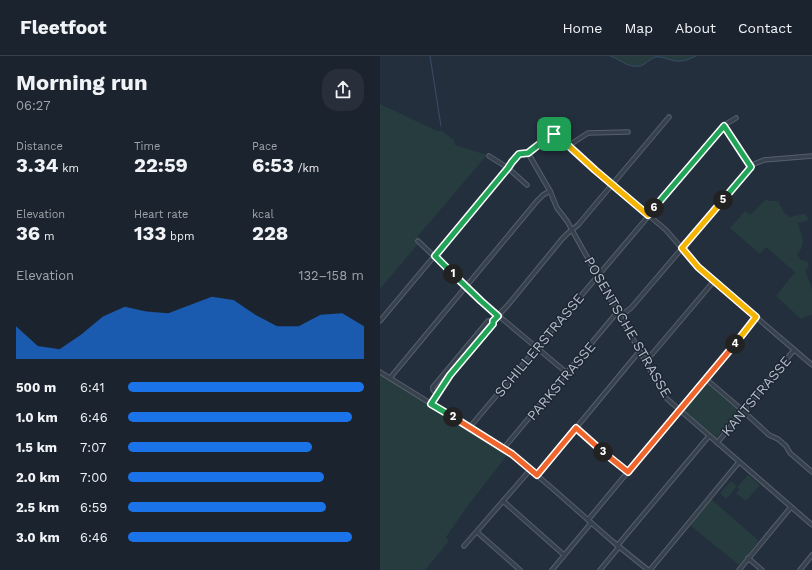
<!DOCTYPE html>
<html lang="en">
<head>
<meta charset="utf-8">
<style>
	:root { --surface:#1b232e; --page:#282f3a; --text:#f1f3f6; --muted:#a0a4aa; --line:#39404a; --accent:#1a73e8 }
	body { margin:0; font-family:"Work Sans",sans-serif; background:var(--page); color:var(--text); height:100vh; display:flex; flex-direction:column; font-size:15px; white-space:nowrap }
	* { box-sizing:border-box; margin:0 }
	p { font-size:13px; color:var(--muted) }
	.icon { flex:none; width:22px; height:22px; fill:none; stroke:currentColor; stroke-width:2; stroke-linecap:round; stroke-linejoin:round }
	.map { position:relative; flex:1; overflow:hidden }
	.details { display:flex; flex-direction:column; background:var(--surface); width:380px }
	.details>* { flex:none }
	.pin { position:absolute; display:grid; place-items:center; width:34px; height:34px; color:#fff; margin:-17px; border-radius:8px; box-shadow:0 2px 6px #0006 }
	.km { position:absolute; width:20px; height:20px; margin:-10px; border-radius:50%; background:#222; color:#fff; font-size:11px; line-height:20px; text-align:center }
	.round { display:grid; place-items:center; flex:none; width:42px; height:42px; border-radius:16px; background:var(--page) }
	.overview { display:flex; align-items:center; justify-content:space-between; height:68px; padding:0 16px }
	h1 { font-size:22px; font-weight:700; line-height:30px }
	.stats { display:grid; grid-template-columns:repeat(3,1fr); gap:6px; height:68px; padding:4px 16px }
	.stats div { display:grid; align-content:center }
	.stats b { font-size:20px; font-weight:700 }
	.stats small { font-size:11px; font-weight:400 }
	.stats p { font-size:11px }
	.chart { height:112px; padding:8px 16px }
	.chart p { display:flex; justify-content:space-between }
	.chart svg { width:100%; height:72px; margin-top:4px; fill:var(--accent); opacity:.7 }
	ul { padding:0 16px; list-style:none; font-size:13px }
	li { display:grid; grid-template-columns:64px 48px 1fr; align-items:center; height:30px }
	li i { height:10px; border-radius:5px; background:var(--accent) }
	header { display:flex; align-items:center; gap:24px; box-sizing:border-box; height:56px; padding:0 20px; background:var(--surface); border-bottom:1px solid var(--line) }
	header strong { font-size:19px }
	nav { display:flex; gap:22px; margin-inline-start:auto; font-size:14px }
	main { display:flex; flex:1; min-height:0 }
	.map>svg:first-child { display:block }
	.green { fill:#263c3f }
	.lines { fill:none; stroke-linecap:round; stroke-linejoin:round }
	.stream { stroke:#394c67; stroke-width:1 }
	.minor-casing { stroke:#565f6c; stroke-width:5.5 }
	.minor { stroke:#38414e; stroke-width:3.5 }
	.split-1-casing { stroke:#fff; stroke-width:8 }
	.split-2-casing { stroke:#fff; stroke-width:8 }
	.split-3-casing { stroke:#fff; stroke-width:8 }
	.split-4-casing { stroke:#fff; stroke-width:8 }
	.split-5-casing { stroke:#fff; stroke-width:8 }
	.split-6-casing { stroke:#fff; stroke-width:8 }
	.split-7-casing { stroke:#fff; stroke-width:8 }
	.split-1 { stroke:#22a559; stroke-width:5 }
	.split-2 { stroke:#22a559; stroke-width:5 }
	.split-3 { stroke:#f0652b; stroke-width:5 }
	.split-4 { stroke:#f0652b; stroke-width:5 }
	.split-5 { stroke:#f5b400; stroke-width:5 }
	.split-6 { stroke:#22a559; stroke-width:5 }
	.split-7 { stroke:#f5b400; stroke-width:5 }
	.labels { text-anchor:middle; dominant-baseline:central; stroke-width:3; stroke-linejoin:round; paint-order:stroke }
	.street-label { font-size:14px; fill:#b4bcc9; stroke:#1d2633 }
</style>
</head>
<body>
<header>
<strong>Fleetfoot</strong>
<nav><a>Home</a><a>Map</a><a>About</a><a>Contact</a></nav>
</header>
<main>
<section class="details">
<div class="overview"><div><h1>Morning run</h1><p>06:27</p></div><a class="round"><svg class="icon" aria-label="share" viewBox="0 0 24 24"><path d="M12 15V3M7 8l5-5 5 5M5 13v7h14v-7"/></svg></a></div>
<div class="stats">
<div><p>Distance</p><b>3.34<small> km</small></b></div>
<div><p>Time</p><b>22:59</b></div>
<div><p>Pace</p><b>6:53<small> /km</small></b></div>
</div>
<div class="stats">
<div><p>Elevation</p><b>36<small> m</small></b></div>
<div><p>Heart rate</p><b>133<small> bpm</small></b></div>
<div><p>kcal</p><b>228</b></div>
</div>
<div class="chart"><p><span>Elevation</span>132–158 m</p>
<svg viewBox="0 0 160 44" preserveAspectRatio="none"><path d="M0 44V24L10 36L20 38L30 29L40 18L50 12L60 15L70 16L80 11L90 6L100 8L110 17L120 24L130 24L140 17L150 16L160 24V44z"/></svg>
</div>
<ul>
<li><b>500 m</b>6:41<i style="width:100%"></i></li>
<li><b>1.0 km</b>6:46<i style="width:95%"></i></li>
<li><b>1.5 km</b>7:07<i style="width:78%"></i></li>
<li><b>2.0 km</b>7:00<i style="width:83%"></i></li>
<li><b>2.5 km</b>6:59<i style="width:84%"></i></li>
<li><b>3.0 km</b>6:46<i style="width:95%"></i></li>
</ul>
</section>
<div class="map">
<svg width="432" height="514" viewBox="0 0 432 514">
	<rect width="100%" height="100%" fill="#242f3e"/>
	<g class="green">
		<path d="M230,0H316C311,2 306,5 300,5C293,6 283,0 276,1C266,4 265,12 253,10C244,9 238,2 230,0Z"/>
		<polygon points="0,48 57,75 62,75 74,84 75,89 107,99 37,181 38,188 0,233"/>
		<polygon points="386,143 390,145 398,145 405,158 407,158 409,161 425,158 429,164 418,167 423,185 421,193 417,198 421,204 427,205 429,211 425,214 432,233 432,258 431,259 427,260 421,263 396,240 415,216 386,191 380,198 350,172 365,155 370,159"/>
		<polygon points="0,318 83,371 128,398 86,452 66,481 69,485 45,514 0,514"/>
		<polygon points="326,327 359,355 336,382 304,354"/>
		<polygon points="368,419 380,429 366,445 356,437 360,433 357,431"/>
		<polygon points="351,425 357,430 346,443 340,437"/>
		<polygon points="331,443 379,485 359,509 310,469"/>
	</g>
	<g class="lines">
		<g class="stream">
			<polyline points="50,0 61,70"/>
			<path d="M230,0C238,2 244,9 253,10C265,12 266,4 276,1C284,0 292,6 300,5C306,5 311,2 316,0"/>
		</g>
		<defs>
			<g id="minor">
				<polyline points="344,71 371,111"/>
				<polyline points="188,90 208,77 248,76"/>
				<polyline points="148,97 170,135 177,152 187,165 192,174 286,342 432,469"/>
				<polyline points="109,100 128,112 147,129"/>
				<polyline points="38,185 101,245 187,317"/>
				<polyline points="240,260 251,252 374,108 384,104 432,100"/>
				<polyline points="0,265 128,112 132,105 139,98 148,97 171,79 174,78 180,82 215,114 286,174 318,211 432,309"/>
				<polyline points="265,305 273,297 334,225"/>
				<polyline points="0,316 132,398 173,433 232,485 268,514"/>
				<polyline points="10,322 157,145 163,139 170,135"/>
				<polyline points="326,323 361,353 389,379 398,383 406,390 410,397 432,416"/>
				<polyline points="58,338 53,334 53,331 108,265 113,265"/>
				<polyline points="51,348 70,319 113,268 113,265 128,249 182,183 188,177 198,169 289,61"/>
				<polyline points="89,372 344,71 346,68 356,62"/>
				<polyline points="196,372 248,416"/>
				<polyline points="337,387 414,294"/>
				<polyline points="123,393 234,260 238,257"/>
				<polyline points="157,419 258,297 260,296"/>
				<polyline points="123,445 184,499"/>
				<polyline points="208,464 376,261"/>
				<polyline points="97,476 140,514"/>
				<polyline points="84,490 150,414"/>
				<polyline points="237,490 329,380"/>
				<polyline points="368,502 382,514"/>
				<polyline points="172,514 211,467"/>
				<polyline points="220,514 239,491"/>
				<polyline points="270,514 359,406"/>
				<polyline points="359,514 411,451"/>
				<polyline points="420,514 432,499"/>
			</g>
		</defs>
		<use href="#minor" class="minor-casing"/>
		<use href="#minor" class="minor"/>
	</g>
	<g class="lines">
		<defs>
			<polyline id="split-1" points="73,218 55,200 128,112 132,106 139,98 148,97 171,79 174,78"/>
			<polyline id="split-2" points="73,361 51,348 70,319 113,268 113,265 118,260 101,245 73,218"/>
			<polyline id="split-3" points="73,361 132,398 157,419 196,372 223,396"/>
			<polyline id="split-4" points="223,396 248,416 355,288"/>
			<polyline id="split-5" points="343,144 302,192 318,211 376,261 355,288"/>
			<polyline id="split-6" points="274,152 344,70 371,111 343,144"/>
			<polyline id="split-7" points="174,78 180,82 215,114 268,159 274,152"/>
		</defs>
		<use href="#split-1" class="split-1-casing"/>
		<use href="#split-2" class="split-2-casing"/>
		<use href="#split-3" class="split-3-casing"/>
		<use href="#split-4" class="split-4-casing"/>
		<use href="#split-5" class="split-5-casing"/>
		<use href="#split-6" class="split-6-casing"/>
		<use href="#split-7" class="split-7-casing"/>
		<use href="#split-1" class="split-1"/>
		<use href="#split-2" class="split-2"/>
		<use href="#split-3" class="split-3"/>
		<use href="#split-4" class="split-4"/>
		<use href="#split-5" class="split-5"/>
		<use href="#split-6" class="split-6"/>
		<use href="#split-7" class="split-7"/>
	</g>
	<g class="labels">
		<g class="street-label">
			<text transform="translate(248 271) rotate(60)">POSENTSCHE STRASSE</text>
			<text transform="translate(159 289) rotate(-50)">SCHILLERSTRASSE</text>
			<text transform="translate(181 325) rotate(-50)">PARKSTRASSE</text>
			<text transform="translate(376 340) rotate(-50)">KANTSTRASSE</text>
		</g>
	</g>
</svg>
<div class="pin" style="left:174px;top:78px;background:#1e9e55"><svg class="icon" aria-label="arrive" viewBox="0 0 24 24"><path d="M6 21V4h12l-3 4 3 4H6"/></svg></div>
<b class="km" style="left:73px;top:218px">1</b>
<b class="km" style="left:73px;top:361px">2</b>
<b class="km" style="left:223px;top:396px">3</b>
<b class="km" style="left:355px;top:288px">4</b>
<b class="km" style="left:343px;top:144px">5</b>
<b class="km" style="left:274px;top:152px">6</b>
</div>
</main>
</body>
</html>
